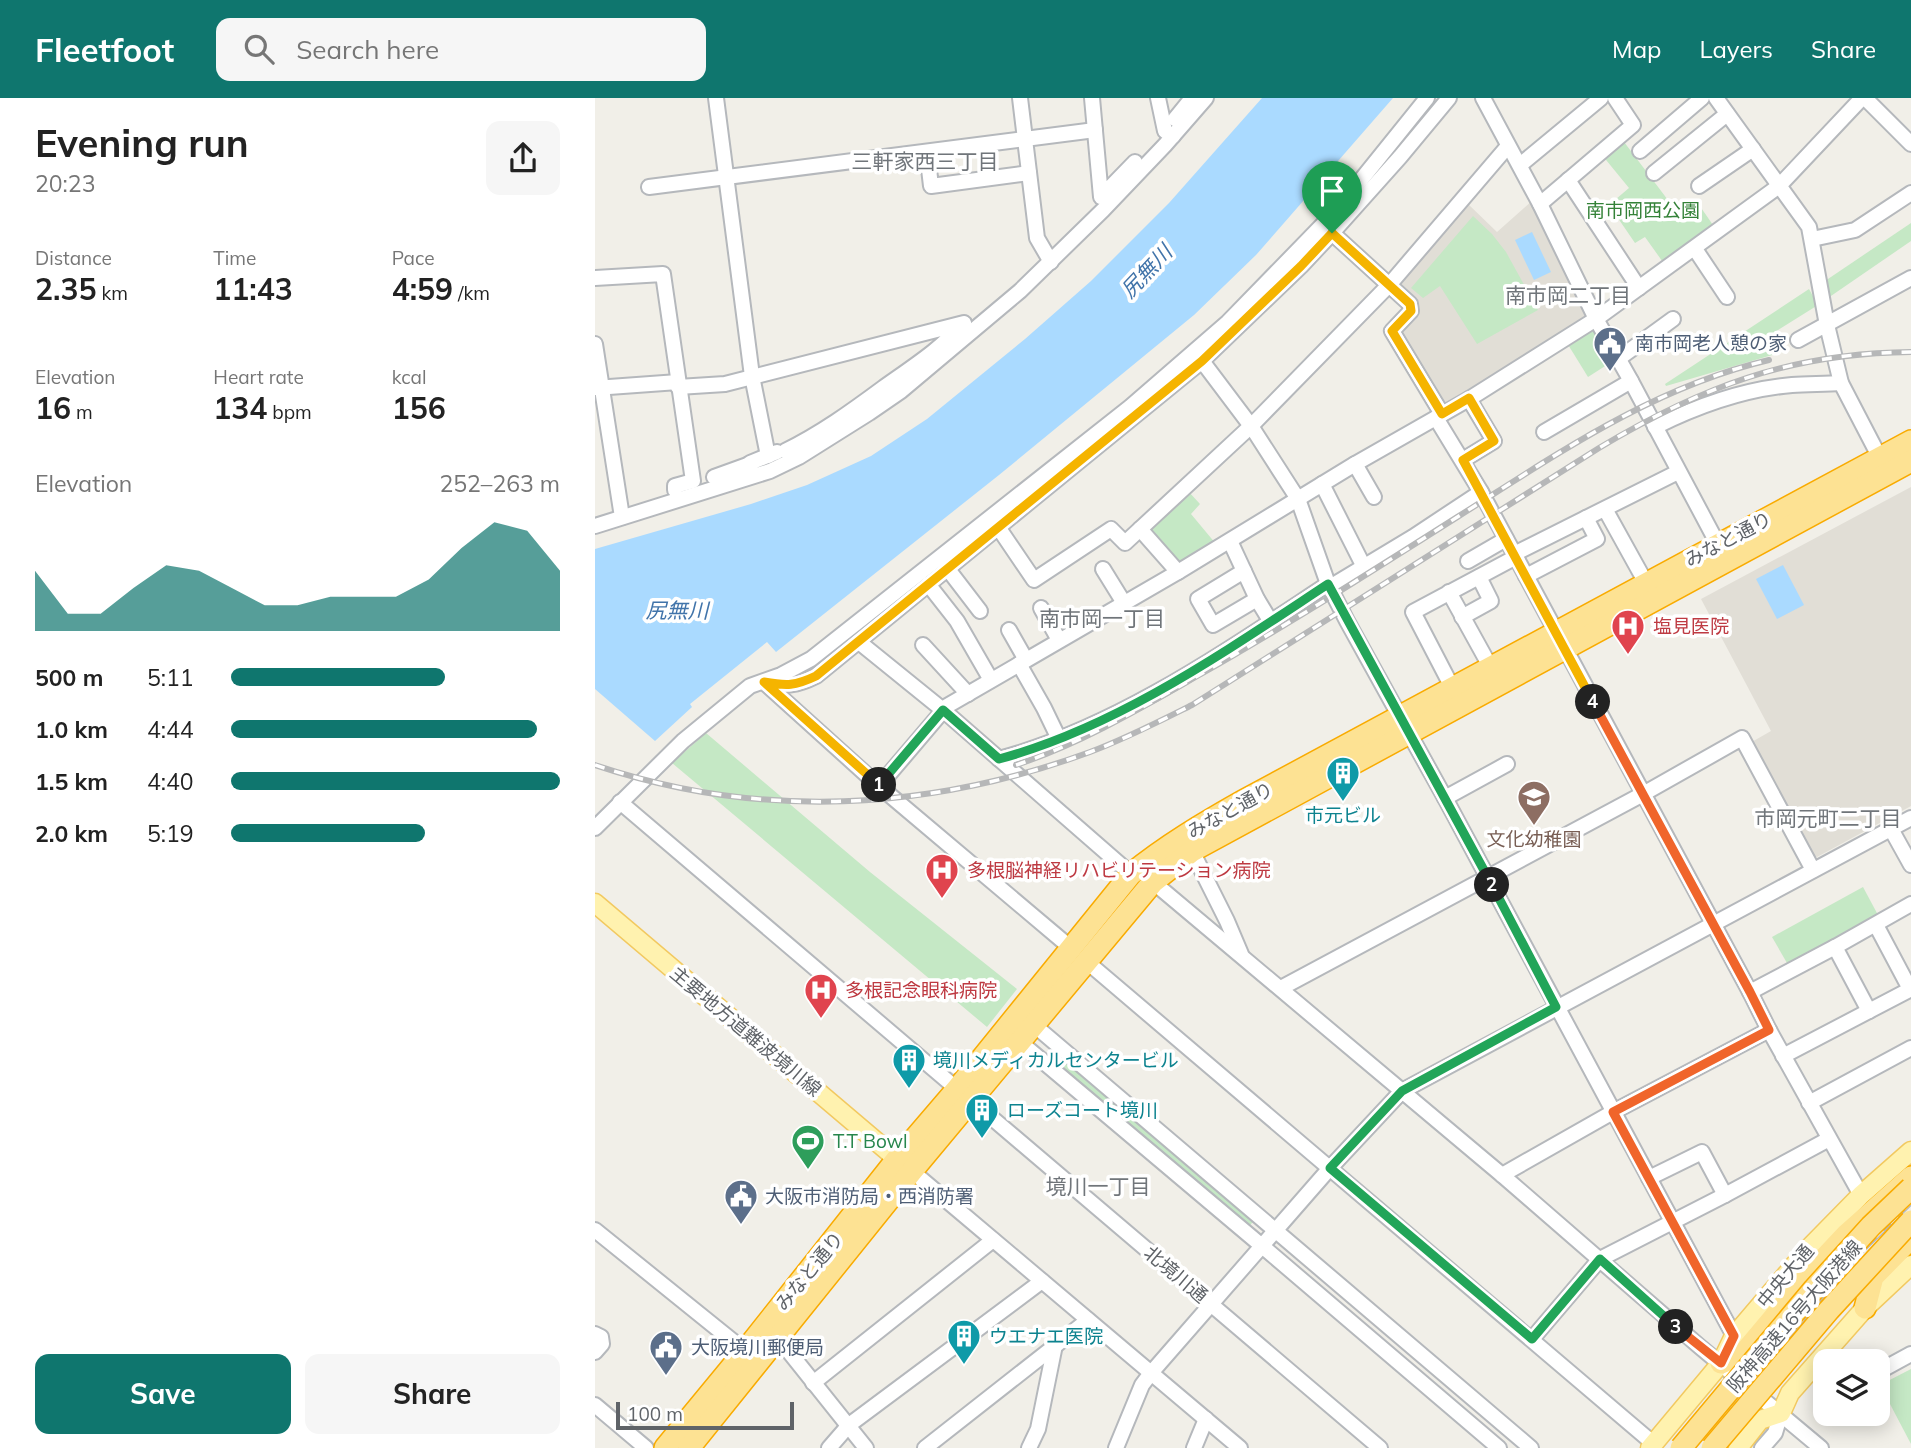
<!DOCTYPE html>
<html lang="en">
<head>
<meta charset="utf-8">
<style>
	:root { --surface:#fff; --page:#f6f6f6; --text:#222; --muted:#767676; --accent:#0f766e }
	body { margin:0; font-family:Mulish,"Noto Sans JP",sans-serif; background:var(--page); color:var(--text); height:100vh; display:flex; flex-direction:column; font-size:26px; white-space:nowrap }
	* { box-sizing:border-box; margin:0 }
	p { font-size:23px; color:var(--muted) }
	.icon { flex:none; width:38px; height:38px; fill:none; stroke:currentColor; stroke-width:2; stroke-linecap:round; stroke-linejoin:round }
	.map { position:relative; flex:1; overflow:hidden }
	.sheet { display:flex; flex-direction:column; background:var(--surface); width:595px }
	.sheet>* { flex:none }
	.controls { position:absolute; left:1218px; top:1251px; display:grid; gap:14px }
	.controls a { display:grid; place-items:center; width:77px; height:77px; border-radius:14px; background:var(--surface); box-shadow:0 4px 18px #0003; font-size:35px }
	.scale { position:absolute; left:21px; bottom:18px; width:178px; box-sizing:border-box; padding-left:7px; border:4px solid #5f6368; border-top:0; font-size:19px; line-height:24px; white-space:nowrap; color:#5f6368; -webkit-text-stroke:5px #fff; paint-order:stroke }
	.pin { position:absolute; display:grid; place-items:center; width:60px; height:60px; color:#fff; margin:-72px -30px; border-radius:50% 50% 50% 0; rotate:-45deg; box-shadow:0 0 7px #0007 }
	.pin .icon { rotate:45deg }
	.km { position:absolute; width:35px; height:35px; margin:-18px; border-radius:50%; background:#222; color:#fff; font-size:19px; line-height:35px; text-align:center }
	.round { display:grid; place-items:center; flex:none; width:74px; height:74px; border-radius:14px; background:var(--page) }
	.head { display:flex; align-items:center; justify-content:space-between; height:119px; padding:0 35px }
	h1 { font-size:38px; font-weight:700; line-height:52px }
	.stats { display:grid; grid-template-columns:repeat(3,1fr); gap:10px; height:119px; padding:7px 35px }
	.stats div { display:grid; align-content:center }
	.stats b { font-size:30px; font-weight:700 }
	.stats small { font-size:19px; font-weight:400 }
	.stats p { font-size:19px }
	.chart { height:196px; padding:14px 35px }
	.chart p { display:flex; justify-content:space-between }
	.chart svg { width:100%; height:126px; margin-top:7px; fill:var(--accent); opacity:.7 }
	.button { display:flex; gap:14px; margin-top:auto; padding:14px 35px }
	.button a { flex:1; height:80px; border-radius:14px; background:var(--accent); color:#fff; font-size:28px; font-weight:700; line-height:80px; text-align:center }
	.button a+a { background:var(--page); color:var(--text) }
	ul { padding:0 35px; list-style:none; font-size:23px }
	li { display:grid; grid-template-columns:112px 84px 1fr; align-items:center; height:52px }
	li i { height:18px; border-radius:9px; background:var(--accent) }
	header { display:flex; align-items:center; gap:42px; box-sizing:border-box; height:98px; padding:0 35px; background:var(--accent); color:#fff }
	header strong { font-size:33px }
	nav { display:flex; gap:38px; margin-inline-start:auto; font-size:24px }
	.search { width:490px; height:63px; background:var(--page); display:flex; align-items:center; gap:18px; box-sizing:border-box; padding:0 24px; border-radius:14px; color:var(--muted); font-size:26px }
	main { display:flex; flex:1; min-height:0 }
	.map>svg:first-child { display:block }
	.education { fill:#e1ded6 }
	.green { fill:#c5e8c5 }
	.water { fill:#aadaff }
	.lines { fill:none; stroke-linecap:round; stroke-linejoin:round }
	.minor-casing { stroke:#b5b8bc; stroke-width:18 }
	.major-casing { stroke:#f2c960; stroke-width:21 }
	.highway-casing { stroke:#f9ab00; stroke-width:24 }
	.minor { stroke:#fff; stroke-width:14 }
	.major { stroke:#fff2af; stroke-width:18 }
	.highway { stroke:#fde293; stroke-width:21 }
	.rail-casing { stroke:#b6b7b8; stroke-width:6 }
	.rail { stroke:#fff; stroke-width:3.5; stroke-dasharray:10; stroke-linecap:butt }
	.highway-bridge-casing { stroke:#f9ab00; stroke-width:24; stroke-linecap:butt }
	.highway-bridge { stroke:#fde293; stroke-width:21 }
	.split-1-casing { stroke:#fff; stroke-width:14 }
	.split-2-casing { stroke:#fff; stroke-width:14 }
	.split-3-casing { stroke:#fff; stroke-width:14 }
	.split-4-casing { stroke:#fff; stroke-width:14 }
	.split-5-casing { stroke:#fff; stroke-width:14 }
	.split-1 { stroke:#f5b400; stroke-width:9 }
	.split-2 { stroke:#22a559; stroke-width:9 }
	.split-3 { stroke:#22a559; stroke-width:9 }
	.split-4 { stroke:#f0652b; stroke-width:9 }
	.split-5 { stroke:#f5b400; stroke-width:9 }
	.labels { text-anchor:middle; dominant-baseline:central; stroke-width:7; stroke-linejoin:round; paint-order:stroke }
	.park-label { font-size:19px; fill:#348238; stroke:#fff }
	.service-label { font-size:19px; fill:#4e5e75; stroke:#fff; text-anchor:start }
	.street-label { font-size:19px; fill:#5f6368; stroke:#fff }
	.health-label { font-size:19px; fill:#be3a42; stroke:#fff; text-anchor:start }
	.culture-label { font-size:19px; fill:#0d838f; stroke:#fff; text-anchor:start }
	.education-label { font-size:19px; fill:#785e54; stroke:#fff }
	.leisure-label { font-size:19px; fill:#27864d; stroke:#fff; text-anchor:start }
	.neighbourhood-label { font-size:21px; fill:#70757a; stroke:#fff }
	.water-label { font-size:21px; font-style:italic; fill:#4174aa; stroke:#fff }
</style>
</head>
<body>
<header>
<strong>Fleetfoot</strong>
<div class="search"><svg class="icon" aria-label="search" viewBox="0 0 24 24"><circle cx="10" cy="10" r="6"/><path d="M15 15l6 6"/></svg>Search here</div>
<nav><a>Map</a><a>Layers</a><a>Share</a></nav>
</header>
<main>
<section class="sheet">
<div class="head"><div><h1>Evening run</h1><p>20:23</p></div><a class="round"><svg class="icon" aria-label="share" viewBox="0 0 24 24"><path d="M12 15V3M7 8l5-5 5 5M5 13v7h14v-7"/></svg></a></div>
<div class="stats">
<div><p>Distance</p><b>2.35<small> km</small></b></div>
<div><p>Time</p><b>11:43</b></div>
<div><p>Pace</p><b>4:59<small> /km</small></b></div>
</div>
<div class="stats">
<div><p>Elevation</p><b>16<small> m</small></b></div>
<div><p>Heart rate</p><b>134<small> bpm</small></b></div>
<div><p>kcal</p><b>156</b></div>
</div>
<div class="chart"><p><span>Elevation</span>252–263 m</p>
<svg viewBox="0 0 160 44" preserveAspectRatio="none"><path d="M0 44V23L10 38L20 38L30 29L40 21L50 23L60 29L70 35L80 35L90 32L100 32L110 32L120 26L130 15L140 6L150 9L160 23V44z"/></svg>
</div>
<ul>
<li><b>500 m</b>5:11<i style="width:65%"></i></li>
<li><b>1.0 km</b>4:44<i style="width:93%"></i></li>
<li><b>1.5 km</b>4:40<i style="width:100%"></i></li>
<li><b>2.0 km</b>5:19<i style="width:59%"></i></li>
</ul>
<div class="button"><a>Save</a><a>Share</a></div>
</section>
<div class="map">
<svg width="1316" height="1350" viewBox="0 0 1316 1350">
	<rect width="100%" height="100%" fill="#f1efe8"/>
	<g class="education">
		<polygon points="937,103 994,218 847,311 800,234 819,215 802,189 872,105 902,134"/>
		<polygon points="1316,389 1316,708 1222,759 1217,758 1155,645 1176,633 1106,501"/>
	</g>
	<g class="green">
		<polygon points="1026,40 1082,114 1100,101 1120,130 1070,167 1050,139 1040,145 1014,107 1034,90 1007,57"/>
		<polygon points="878,118 897,136 911,154 943,212 882,246 845,188 828,200 816,190"/>
		<polygon points="1316,125 1316,143 1233,200 1230,183"/>
		<polygon points="1214,191 1223,207 1180,234 1191,253 1071,288 1070,286"/>
		<polygon points="996,230 1001,231 1018,263 993,279 972,245"/>
		<path d="M593,393L605,406L596,416L621,446L589,466C575,462 556,442 555,428Z"/>
		<polygon points="111,635 275,774 422,891 392,929 77,665"/>
		<polygon points="1268,789 1283,817 1192,865 1177,839"/>
		<polygon points="459,953 658,1121 658,1124 655,1127 651,1127 453,960"/>
		<polygon points="1316,1271 1316,1346 1285,1287"/>
	</g>
	<g class="water">
		<polygon points="667,0 798,0 661,157 599,217 404,377 181,554 172,544 95,606 97,609 60,643 0,591 0,451 156,406 212,387 276,358 332,321 430,241 496,183 574,105"/>
		<polygon points="937,134 956,174 939,182 920,142"/>
		<polygon points="1188,467 1209,507 1182,521 1161,481"/>
	</g>
	<g class="lines">
		<defs>
			<g id="minor">
				<polyline points="121,0 157,278 173,358"/>
				<polyline points="425,0 442,140 456,164"/>
				<polyline points="497,0 506,99 540,64"/>
				<polyline points="563,0 570,33 578,38"/>
				<polyline points="888,0 945,106 1001,221 1036,283 1127,454"/>
				<polyline points="1121,0 1214,129 1232,227 1246,285 1285,360"/>
				<polyline points="1270,0 1316,46"/>
				<polyline points="580,21 597,0"/>
				<polyline points="1045,53 1107,0"/>
				<polyline points="332,54 336,88 434,75"/>
				<polyline points="925,67 1006,0"/>
				<polyline points="1059,75 1132,16"/>
				<polyline points="973,82 1044,190"/>
				<polyline points="1104,88 1158,51"/>
				<polyline points="54,89 500,32"/>
				<polyline points="945,106 1038,27 1020,0"/>
				<polyline points="737,135 815,206 816,213 797,233 847,316"/>
				<polyline points="1217,141 1260,132 1316,95"/>
				<polyline points="1100,151 1132,199"/>
				<polyline points="0,180 68,176 98,383 80,388 80,392"/>
				<polyline points="1203,242 1316,180"/>
				<polyline points="0,246 27,419"/>
				<polyline points="1023,261 1078,221"/>
				<polyline points="607,263 656,328 703,401 733,486 752,523 850,700 1139,1238"/>
				<path d="M83,289L130,286L369,225C346,251 316,270 288,290C257,313 225,336 190,353"/>
				<polyline points="0,290 83,284"/>
				<polyline points="841,320 886,394 1155,894 1174,932 1266,1097"/>
				<path d="M1060,329C1102,308 1150,291 1197,287C1213,286 1230,286 1246,285"/>
				<polyline points="949,334 1036,283"/>
				<polyline points="868,362 899,343 874,301"/>
				<polyline points="760,366 779,399"/>
				<polyline points="156,368 155,365 182,354"/>
				<polyline points="119,379 155,366"/>
				<polyline points="727,386 769,469"/>
				<polyline points="1010,411 1051,485"/>
				<polyline points="0,428 175,373 204,359 274,315 306,293 425,193 508,112 570,47 611,0"/>
				<polyline points="403,429 439,482 516,431 530,445 656,328 795,186 913,48"/>
				<polyline points="545,431 583,474"/>
				<polyline points="635,443 662,501 676,524"/>
				<polyline points="919,456 1083,374"/>
				<polyline points="873,463 911,441"/>
				<polyline points="352,470 385,513"/>
				<polyline points="508,471 529,505"/>
				<polyline points="649,473 603,501 618,527 662,501"/>
				<polyline points="931,478 1002,441 991,420"/>
				<polyline points="333,486 362,523 396,582"/>
				<polyline points="735,489 818,439 886,394"/>
				<polyline points="854,494 896,570"/>
				<polyline points="446,510 464,542"/>
				<polyline points="867,519 896,503 884,479"/>
				<polyline points="414,532 431,562"/>
				<polyline points="264,544 348,612 536,776"/>
				<polyline points="328,547 373,596"/>
				<polyline points="424,566 449,610 464,641"/>
				<path d="M170,584C193,588 201,588 221,578L607,263L706,168L737,135L805,59L854,0"/>
				<polyline points="170,585 284,688 476,850"/>
				<polyline points="858,591 818,514 921,459"/>
				<path d="M404,661C523,629 631,553 733,486"/>
				<polyline points="284,688 352,608 583,474 760,366 874,301 1001,221 1184,88 1267,0"/>
				<polyline points="850,700 912,666"/>
				<polyline points="25,704 362,991"/>
				<polyline points="0,730 88,643 155,588 186,577 216,561 535,309 633,224 741,113 832,0"/>
				<polyline points="1296,731 1316,767"/>
				<polyline points="597,753 632,823 646,856"/>
				<polyline points="558,784 907,1077 1104,1248 1226,1350"/>
				<polyline points="1281,827 1315,891"/>
				<polyline points="1240,849 1274,913"/>
				<polyline points="491,863 1059,1346"/>
				<polyline points="686,890 1048,696 1147,640 1218,772"/>
				<polyline points="1155,894 1240,849 1316,806"/>
				<polyline points="439,927 936,1350"/>
				<polyline points="425,944 667,1148 904,1350"/>
				<polyline points="1188,958 1316,891"/>
				<polyline points="377,1003 785,1350"/>
				<polyline points="1214,1005 1316,950"/>
				<polyline points="312,1069 645,1350"/>
				<polyline points="907,1077 1018,1014 1174,932"/>
				<polyline points="1054,1080 1107,1054 1130,1097"/>
				<polyline points="0,1132 150,1253"/>
				<polyline points="0,1236 6,1239 7,1246 0,1254"/>
				<polyline points="183,1240 271,1350"/>
				<polyline points="937,1241 1005,1161 1130,1097 1234,1041"/>
				<polyline points="1283,1274 1316,1256"/>
				<polyline points="218,1285 398,1142"/>
				<polyline points="0,1307 51,1350"/>
				<polyline points="234,1350 254,1327 447,1183"/>
				<polyline points="330,1350 493,1222"/>
				<polyline points="434,1350 443,1331 460,1247"/>
				<polyline points="521,1350 547,1287 556,1275 735,1070 807,993 1316,720"/>
				<polyline points="599,1350 611,1321"/>
				<polyline points="1167,1350 1180,1335 1186,1315"/>
			</g>
			<g id="major">
				<polyline points="0,805 302,1061"/>
				<polyline points="1055,1350 1126,1265 1139,1238 1214,1150 1266,1097 1316,1053"/>
				<polyline points="1143,1350 1165,1322 1186,1315 1195,1295 1270,1210 1316,1167"/>
			</g>
			<g id="highway">
				<polyline points="1270,1210 1278,1179 1316,1140"/>
				<polyline points="1126,1265 1149,1255 1221,1169 1252,1136 1316,1079"/>
				<path d="M70,1350L150,1253L302,1061L362,991L536,776C572,747 609,725 648,703L1316,343"/>
				<polyline points="94,1350 317,1073 558,784 597,753 1316,363"/>
			</g>
		</defs>
		<use href="#minor" class="minor-casing"/>
		<use href="#major" class="major-casing"/>
		<use href="#highway" class="highway-casing"/>
		<use href="#minor" class="minor"/>
		<use href="#major" class="major"/>
		<use href="#highway" class="highway"/>
		<defs>
			<g id="rail">
				<path d="M0,667C164,722 334,713 495,654C530,641 563,624 597,607L1004,350C1106,289 1195,255 1316,254"/>
				<path d="M421,667C487,645 546,610 606,576C701,522 793,463 886,404C977,346 1067,287 1174,262"/>
				<polyline points="1097,1350 1226,1199 1267,1152 1316,1104"/>
			</g>
		</defs>
		<use href="#rail" class="rail-casing"/>
		<use href="#rail" class="rail"/>
		<defs>
			<g id="highway-bridge">
				<polyline points="1086,1350 1219,1191 1276,1128 1316,1090"/>
				<polyline points="1117,1350 1234,1212 1316,1123"/>
			</g>
		</defs>
		<use href="#highway-bridge" class="highway-bridge-casing"/>
		<use href="#highway-bridge" class="highway-bridge"/>
	</g>
	<g class="lines">
		<defs>
			<path id="split-1" d="M284,687L169,584C192,588 200,588 221,578L607,263L706,168L737,135"/>
			<path id="split-2" d="M284,687L348,612L404,661C523,629 631,553 733,486L897,787"/>
			<polyline id="split-3" points="897,787 961,909 807,993 735,1070 937,1241 1005,1161 1081,1229"/>
			<polyline id="split-4" points="998,604 1155,894 1174,932 1018,1014 1139,1238 1126,1265 1081,1229"/>
			<polyline id="split-5" points="737,135 815,206 816,213 797,233 847,316 874,300 899,343 868,362 998,604"/>
		</defs>
		<use href="#split-1" class="split-1-casing"/>
		<use href="#split-2" class="split-2-casing"/>
		<use href="#split-3" class="split-3-casing"/>
		<use href="#split-4" class="split-4-casing"/>
		<use href="#split-5" class="split-5-casing"/>
		<use href="#split-1" class="split-1"/>
		<use href="#split-2" class="split-2"/>
		<use href="#split-3" class="split-3"/>
		<use href="#split-4" class="split-4"/>
		<use href="#split-5" class="split-5"/>
	</g>
	<defs>
		<symbol id="civic-pin" viewBox="-11 -11 22 30"><path d="M0 17L-7.5 6A9.5 9.5 0 1 1 7.5 6Z" fill="#5c6f8a" stroke="#fff"/><path d="M-.6-6.5H3V-4.5H.6V-3L4-1V1h2V6H-6V1h2V-1L-.6-3ZM-1.2 2.5V6h2.4V2.5Z" fill="#fff"/></symbol>
		<symbol id="hospital-pin" viewBox="-11 -11 22 30"><path d="M0 17L-7.5 6A9.5 9.5 0 1 1 7.5 6Z" fill="#e0444e" stroke="#fff"/><path d="M-5-5h3v3.5h4V-5h3V5h-3V1.5h-4V5h-3Z" fill="#fff"/></symbol>
		<symbol id="building-pin" viewBox="-11 -11 22 30"><path d="M0 17L-7.5 6A9.5 9.5 0 1 1 7.5 6Z" fill="#0f9aa8" stroke="#fff"/><path d="M-4-6H4V6H1V3H-1V6H-4ZM-2.5-4.3h1.7v1.8h-1.7ZM.8-4.3h1.7v1.8H.8ZM-2.5-1h1.7V.8h-1.7ZM.8-1h1.7V.8H.8Z" fill="#fff"/></symbol>
		<symbol id="school-pin" viewBox="-11 -11 22 30"><path d="M0 17L-7.5 6A9.5 9.5 0 1 1 7.5 6Z" fill="#8d6e63" stroke="#fff"/><path d="M0-5L7-2L0 1L-7-2ZM-4 1L0 2.5L4 1V4Q0 6-4 4Z" fill="#fff"/></symbol>
		<symbol id="stadium-pin" viewBox="-11 -11 22 30"><path d="M0 17L-7.5 6A9.5 9.5 0 1 1 7.5 6Z" fill="#2e9e5b" stroke="#fff"/><path d="M0-5a6.5 5 0 1 0 0 10a6.5 5 0 1 0 0-10ZM-3.5-1.8h7v3.6h-7Z" fill="#fff"/></symbol>
	</defs>
	<g fill-rule="evenodd">
		<use href="#civic-pin" x="996" y="226" width="38" height="52"/>
		<use href="#hospital-pin" x="1014" y="509" width="38" height="52"/>
		<use href="#building-pin" x="729" y="656" width="38" height="52"/>
		<use href="#school-pin" x="920" y="680" width="38" height="52"/>
		<use href="#hospital-pin" x="328" y="753" width="38" height="52"/>
		<use href="#hospital-pin" x="207" y="873" width="38" height="52"/>
		<use href="#building-pin" x="295" y="943" width="38" height="52"/>
		<use href="#building-pin" x="368" y="993" width="38" height="52"/>
		<use href="#stadium-pin" x="194" y="1024" width="38" height="52"/>
		<use href="#civic-pin" x="127" y="1079" width="38" height="52"/>
		<use href="#building-pin" x="350" y="1219" width="38" height="52"/>
		<use href="#civic-pin" x="52" y="1230" width="38" height="52"/>
	</g>
	<g class="labels">
		<g class="park-label">
			<text x="1048" y="112">南市岡西公園</text>
		</g>
		<g class="service-label">
			<text x="1040" y="245">南市岡老人憩の家</text>
			<text x="170" y="1098">大阪市消防局・西消防署</text>
			<text x="96" y="1249">大阪境川郵便局</text>
		</g>
		<g class="street-label">
			<text transform="translate(1133 441) rotate(-28)">みなと通り</text>
			<text transform="translate(635 712) rotate(-29)">みなと通り</text>
			<text transform="translate(151 933) rotate(40)">主要地方道難波境川線</text>
			<text transform="translate(214 1173) rotate(-51)">みなと通り</text>
			<text transform="translate(581 1176) rotate(40)">北境川通</text>
			<text transform="translate(1190 1178) rotate(-50)">中央大通</text>
			<text transform="translate(1199 1218) rotate(-49)">阪神高速16号大阪港線</text>
		</g>
		<g class="health-label">
			<text x="1058" y="528">塩見医院</text>
			<text x="372" y="772">多根脳神経リハビリテーション病院</text>
			<text x="250" y="892">多根記念眼科病院</text>
		</g>
		<g class="culture-label">
			<text x="748" y="717" text-anchor="middle">市元ビル</text>
			<text x="338" y="962">境川メディカルセンタービル</text>
			<text x="412" y="1012">ローズコート境川</text>
			<text x="394" y="1238">ウエナエ医院</text>
		</g>
		<g class="education-label">
			<text x="939" y="741">文化幼稚園</text>
		</g>
		<g class="leisure-label">
			<text x="238" y="1043">T.T Bowl</text>
		</g>
		<g class="neighbourhood-label">
			<text x="330" y="63">三軒家西三丁目</text>
			<text x="973" y="197">南市岡二丁目</text>
			<text x="507" y="520">南市岡一丁目</text>
			<text x="1233" y="720">市岡元町二丁目</text>
			<text x="503" y="1088">境川一丁目</text>
		</g>
		<g class="water-label">
			<text transform="translate(551 173) rotate(-47)">尻無川</text>
			<text x="82" y="512">尻無川</text>
		</g>
	</g>
</svg>
<div class="controls">
<a><svg class="icon" aria-label="layers" viewBox="0 0 24 24"><path d="M12 4l9 5-9 5-9-5zM3 14l9 5 9-5"/></svg></a>
</div>
<div class="scale">100 m</div>
<div class="pin" style="left:737px;top:135px;background:#1e9e55"><svg class="icon" aria-label="arrive" viewBox="0 0 24 24"><path d="M6 21V4h12l-3 4 3 4H6"/></svg></div>
<b class="km" style="left:284px;top:687px">1</b>
<b class="km" style="left:897px;top:787px">2</b>
<b class="km" style="left:1081px;top:1229px">3</b>
<b class="km" style="left:998px;top:604px">4</b>
</div>
</main>
</body>
</html>
